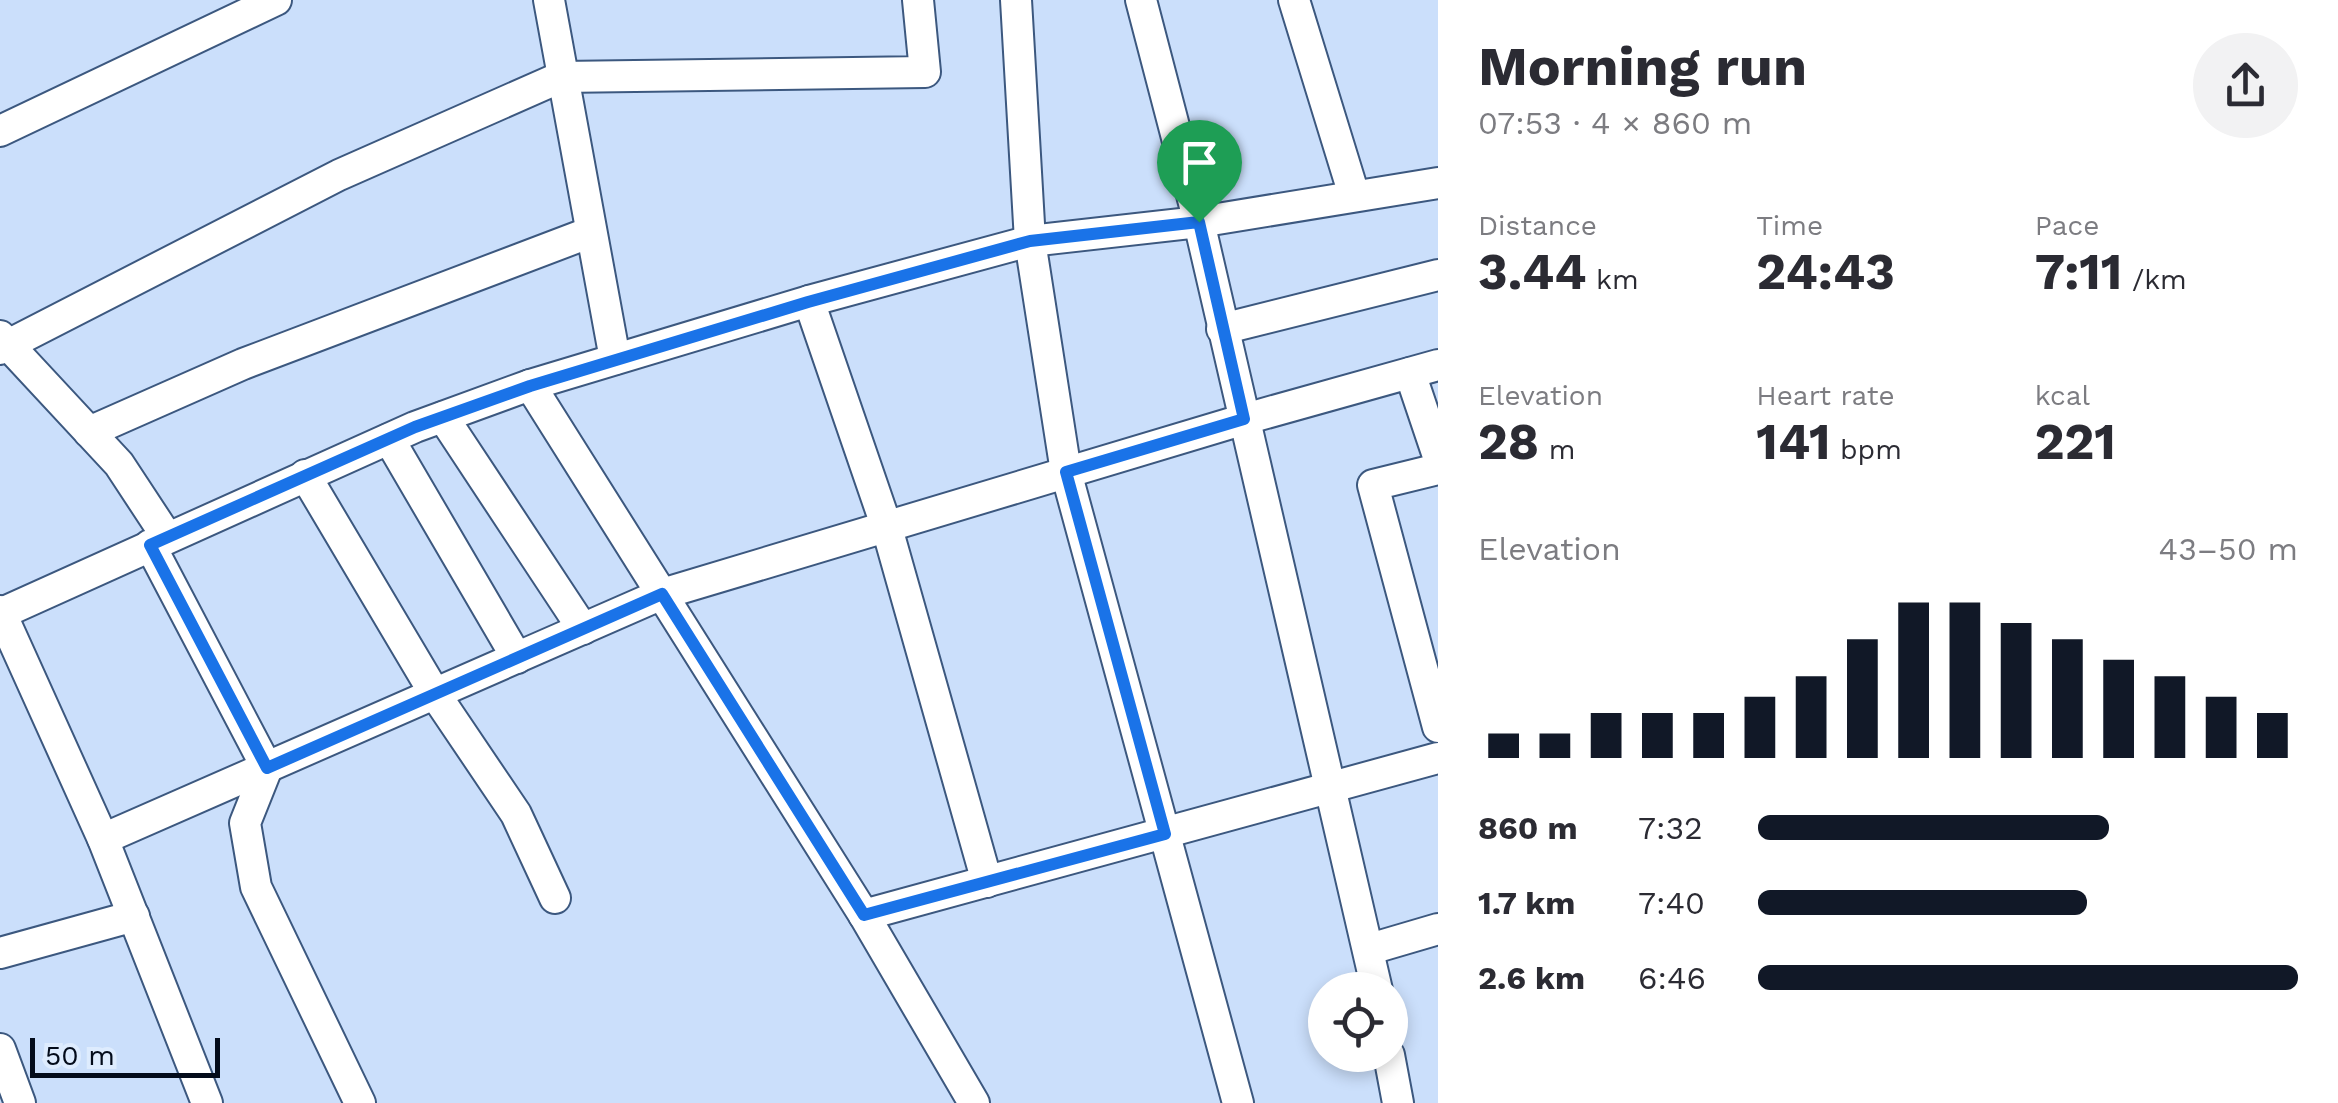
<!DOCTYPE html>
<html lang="en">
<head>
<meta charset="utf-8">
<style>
	:root { --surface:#fff; --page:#f2f2f3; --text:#2b2b33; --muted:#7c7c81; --accent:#111827 }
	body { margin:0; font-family:"Work Sans",sans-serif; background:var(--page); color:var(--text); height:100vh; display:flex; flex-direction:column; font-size:38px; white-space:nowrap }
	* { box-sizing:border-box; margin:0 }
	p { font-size:32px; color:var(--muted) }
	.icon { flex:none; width:55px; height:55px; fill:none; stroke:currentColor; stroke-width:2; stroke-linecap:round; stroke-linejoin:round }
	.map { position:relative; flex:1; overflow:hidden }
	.drawer { display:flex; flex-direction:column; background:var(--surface); width:900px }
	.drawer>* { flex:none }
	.tools { position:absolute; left:1308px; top:972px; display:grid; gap:20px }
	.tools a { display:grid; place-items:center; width:100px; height:100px; border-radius:50%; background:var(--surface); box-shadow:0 5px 15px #0003; font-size:50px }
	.scale { position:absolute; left:30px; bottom:25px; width:190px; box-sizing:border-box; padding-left:10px; border:5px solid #030b1a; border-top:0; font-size:28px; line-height:35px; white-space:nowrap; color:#030b1a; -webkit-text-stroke:8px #deecfe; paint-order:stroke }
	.pin { position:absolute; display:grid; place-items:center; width:85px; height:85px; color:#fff; margin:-102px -42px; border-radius:50% 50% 50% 0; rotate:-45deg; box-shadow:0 0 10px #0007 }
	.pin .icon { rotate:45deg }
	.round { display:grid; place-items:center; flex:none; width:105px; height:105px; border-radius:52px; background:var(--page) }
	.overview { display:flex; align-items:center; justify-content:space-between; height:170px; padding:0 40px }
	h1 { font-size:55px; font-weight:700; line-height:75px }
	.figures { display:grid; grid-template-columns:repeat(3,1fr); gap:15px; height:170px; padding:10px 40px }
	.figures div { display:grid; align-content:center }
	.figures b { font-size:50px; font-weight:700 }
	.figures small { font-size:28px; font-weight:400 }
	.figures p { font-size:28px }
	.chart { height:280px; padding:20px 40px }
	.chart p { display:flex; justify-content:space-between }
	.chart svg { width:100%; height:180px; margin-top:10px; stroke:var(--accent); stroke-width:6 }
	ul { padding:0 40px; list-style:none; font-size:32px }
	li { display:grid; grid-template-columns:160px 120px 1fr; align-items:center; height:75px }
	li i { height:25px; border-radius:12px; background:var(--accent) }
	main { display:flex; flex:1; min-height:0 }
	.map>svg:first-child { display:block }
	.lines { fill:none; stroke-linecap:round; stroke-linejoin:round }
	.minor-casing { stroke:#3c587f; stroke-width:34 }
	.minor { stroke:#fff; stroke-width:30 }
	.route-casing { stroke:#fff; stroke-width:20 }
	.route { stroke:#1a73e8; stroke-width:12 }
</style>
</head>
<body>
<main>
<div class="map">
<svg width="1438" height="1103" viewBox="0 0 1438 1103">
	<rect width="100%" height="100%" fill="#cbdffb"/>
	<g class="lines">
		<defs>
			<g id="minor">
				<polyline points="549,0 615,359"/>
				<polyline points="1016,0 1030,241 1066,472 1238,1103"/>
				<polyline points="1141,0 1199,222 1377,990"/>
				<polyline points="1294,0 1354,195"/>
				<polyline points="0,131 276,0"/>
				<polyline points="809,301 887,528 987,882"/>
				<polyline points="1222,329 1438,275"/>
				<polyline points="0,336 119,464 167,537"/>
				<polyline points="0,349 339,175 561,77 925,72 918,0"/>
				<polyline points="1410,373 1438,456"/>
				<polyline points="530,385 864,915 974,1103"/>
				<polyline points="443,417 583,629"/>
				<polyline points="89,432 243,364 591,232"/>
				<polyline points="389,439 517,658"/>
				<polyline points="1438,469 1373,485 1438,727"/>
				<polyline points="305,475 435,694 516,814 555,898"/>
				<polyline points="150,545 267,768 245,823 256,887 360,1103"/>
				<polyline points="0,611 103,839 207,1103"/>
				<polyline points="2,613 415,427 530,385 809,301 1030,241 1199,222 1438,183"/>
				<polyline points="103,839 662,594 1245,419 1438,365"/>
				<polyline points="864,915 1438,758"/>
				<polyline points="1370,949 1438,929"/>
				<polyline points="0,953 134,916"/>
				<polyline points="0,1049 20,1103"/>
				<polyline points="1389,1055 1398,1103"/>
			</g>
		</defs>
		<use href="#minor" class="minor-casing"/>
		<use href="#minor" class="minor"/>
	</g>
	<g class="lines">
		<defs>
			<polygon id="route" points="1199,222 1244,419 1066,472 1165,834 864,915 662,594 267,768 150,545 415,427 530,386 808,302 1030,241"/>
		</defs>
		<use href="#route" class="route-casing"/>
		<use href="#route" class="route"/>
	</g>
</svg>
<div class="tools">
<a><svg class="icon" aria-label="locate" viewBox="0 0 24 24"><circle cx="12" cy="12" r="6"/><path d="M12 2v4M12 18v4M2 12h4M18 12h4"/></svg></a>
</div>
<div class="scale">50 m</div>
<div class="pin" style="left:1199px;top:222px;background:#1e9e55"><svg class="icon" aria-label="arrive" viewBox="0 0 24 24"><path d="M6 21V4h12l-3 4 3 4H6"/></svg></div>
</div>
<section class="drawer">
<div class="overview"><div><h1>Morning run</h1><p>07:53 · 4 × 860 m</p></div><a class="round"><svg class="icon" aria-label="share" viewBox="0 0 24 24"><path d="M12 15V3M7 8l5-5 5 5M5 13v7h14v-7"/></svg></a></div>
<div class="figures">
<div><p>Distance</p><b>3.44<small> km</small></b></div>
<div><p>Time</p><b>24:43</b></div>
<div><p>Pace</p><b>7:11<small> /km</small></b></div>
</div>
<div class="figures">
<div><p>Elevation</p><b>28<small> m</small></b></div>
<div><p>Heart rate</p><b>141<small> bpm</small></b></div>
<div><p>kcal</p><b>221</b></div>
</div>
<div class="chart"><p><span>Elevation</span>43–50 m</p>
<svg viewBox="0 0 160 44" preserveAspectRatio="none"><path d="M5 44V38M15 44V38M25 44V33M35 44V33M45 44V33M55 44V29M65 44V24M75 44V15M85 44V6M95 44V6M105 44V11M115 44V15M125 44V20M135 44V24M145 44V29M155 44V33"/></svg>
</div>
<ul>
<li><b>860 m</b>7:32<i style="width:65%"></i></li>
<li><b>1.7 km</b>7:40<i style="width:61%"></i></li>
<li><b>2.6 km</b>6:46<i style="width:100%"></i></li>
</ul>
</section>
</main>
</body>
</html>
